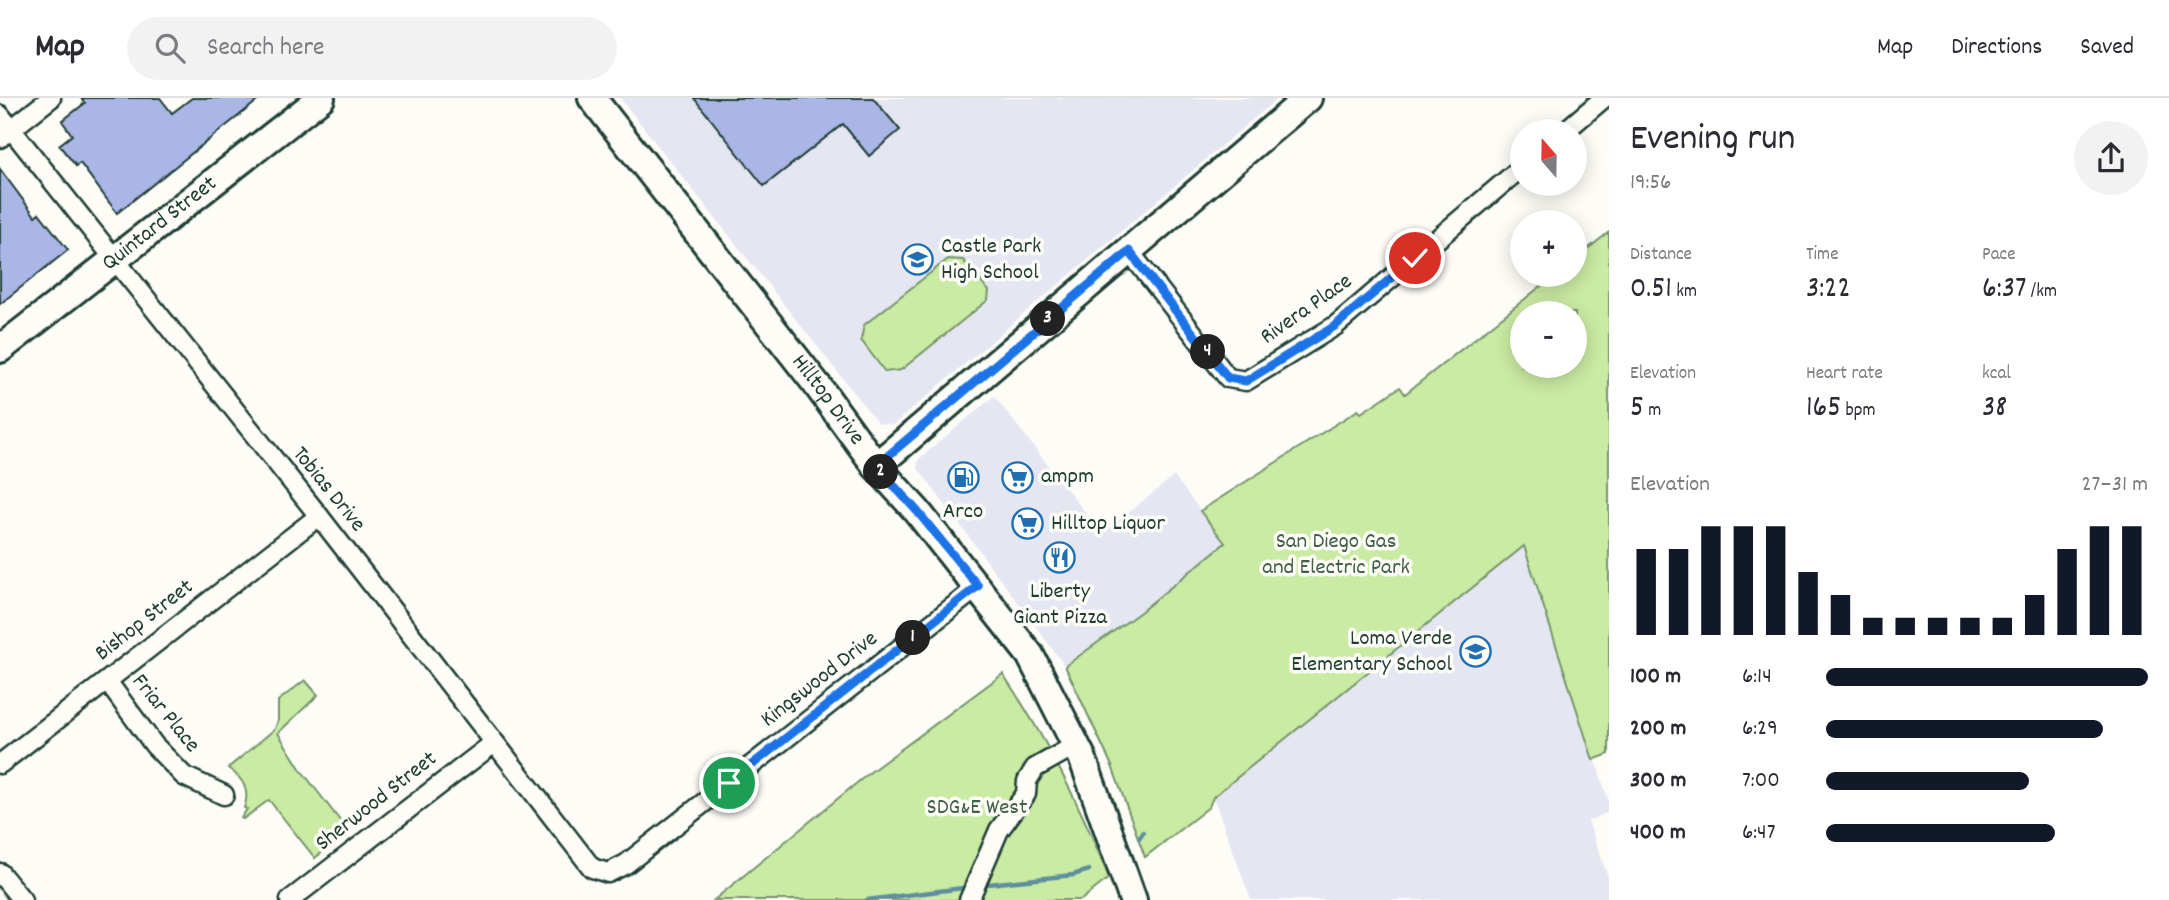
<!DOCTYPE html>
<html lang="en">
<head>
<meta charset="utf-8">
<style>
	:root { --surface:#fff; --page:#f2f2f3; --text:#2b2b33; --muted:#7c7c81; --line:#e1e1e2; --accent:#111827 }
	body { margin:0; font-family:Dekko,sans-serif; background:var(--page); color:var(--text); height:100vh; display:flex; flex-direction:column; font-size:26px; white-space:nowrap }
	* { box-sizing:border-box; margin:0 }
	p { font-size:23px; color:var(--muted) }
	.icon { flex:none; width:38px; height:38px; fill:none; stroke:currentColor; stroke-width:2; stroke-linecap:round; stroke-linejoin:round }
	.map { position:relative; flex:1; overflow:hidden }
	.details { display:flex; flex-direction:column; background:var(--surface); width:560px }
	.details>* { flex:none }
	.needle { width:46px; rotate:340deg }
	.controls { position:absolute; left:1510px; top:21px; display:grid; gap:14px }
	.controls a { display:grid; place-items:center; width:77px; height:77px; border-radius:50%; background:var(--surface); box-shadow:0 4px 18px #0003; font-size:35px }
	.pin { position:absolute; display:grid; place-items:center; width:60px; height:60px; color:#fff; margin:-30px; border:4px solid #fff; border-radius:50%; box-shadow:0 2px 7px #0007 }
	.km { position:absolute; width:35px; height:35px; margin:-18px; border-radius:50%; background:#222; color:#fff; font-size:19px; line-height:35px; text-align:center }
	.round { display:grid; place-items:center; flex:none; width:74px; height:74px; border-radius:37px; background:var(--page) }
	.headline { display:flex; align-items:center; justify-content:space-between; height:119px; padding:0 21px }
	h1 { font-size:38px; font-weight:600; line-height:52px }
	.stats { display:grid; grid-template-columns:repeat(3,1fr); gap:10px; height:119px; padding:7px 21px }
	.stats div { display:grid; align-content:center }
	.stats b { font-size:30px; font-weight:600 }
	.stats small { font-size:19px; font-weight:400 }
	.stats p { font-size:19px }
	.chart { height:196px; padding:14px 21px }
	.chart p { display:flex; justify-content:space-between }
	.chart svg { width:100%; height:126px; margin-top:7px; stroke:var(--accent); stroke-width:6 }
	ul { padding:0 21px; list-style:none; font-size:23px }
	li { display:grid; grid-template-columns:112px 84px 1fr; align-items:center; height:52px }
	li i { height:18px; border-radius:9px; background:var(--accent) }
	header { display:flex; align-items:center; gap:42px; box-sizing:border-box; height:98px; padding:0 35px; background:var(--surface); border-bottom:2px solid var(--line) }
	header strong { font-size:33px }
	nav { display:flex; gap:38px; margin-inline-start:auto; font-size:24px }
	.search { width:490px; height:63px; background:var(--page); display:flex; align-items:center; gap:18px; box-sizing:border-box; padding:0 24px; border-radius:38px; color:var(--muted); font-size:26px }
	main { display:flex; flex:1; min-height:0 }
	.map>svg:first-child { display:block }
	.built { fill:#e4e7f2 }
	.green { fill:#caeba3; stroke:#74946c; stroke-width:2; fill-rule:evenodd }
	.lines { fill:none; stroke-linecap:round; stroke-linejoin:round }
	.stream { stroke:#5d8f9f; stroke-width:4.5 }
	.building { fill:#aab6e6; stroke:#1f3d34; stroke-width:2 }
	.street-casing { stroke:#1f3d34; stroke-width:23 }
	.secondary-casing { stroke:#1f3d34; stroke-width:32 }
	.street { stroke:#fdfcf7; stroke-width:18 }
	.secondary { stroke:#fdfcf7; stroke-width:26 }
	.route-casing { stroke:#fff; stroke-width:14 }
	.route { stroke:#1a73e8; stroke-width:9 }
	.labels { text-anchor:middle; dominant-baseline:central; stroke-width:7; stroke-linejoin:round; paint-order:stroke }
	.street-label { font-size:23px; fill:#1f3d34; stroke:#fdfcf7 }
	.poi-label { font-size:23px; fill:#1f3d34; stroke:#fdfcf7; text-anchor:start }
	.park-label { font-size:23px; fill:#41604a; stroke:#fdfcf7 }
</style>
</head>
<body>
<header>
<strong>Map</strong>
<div class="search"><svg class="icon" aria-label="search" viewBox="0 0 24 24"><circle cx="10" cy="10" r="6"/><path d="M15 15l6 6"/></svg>Search here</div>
<nav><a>Map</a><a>Directions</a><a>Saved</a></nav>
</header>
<main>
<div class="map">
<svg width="1609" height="802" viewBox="0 0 1609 802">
	<rect width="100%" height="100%" fill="#fdfcf7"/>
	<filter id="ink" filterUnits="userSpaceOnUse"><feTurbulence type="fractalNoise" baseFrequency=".0143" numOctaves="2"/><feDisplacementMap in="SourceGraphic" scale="14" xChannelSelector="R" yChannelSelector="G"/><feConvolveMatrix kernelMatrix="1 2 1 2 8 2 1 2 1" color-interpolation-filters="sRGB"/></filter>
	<g filter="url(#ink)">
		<g class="built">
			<polygon points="620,0 1278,0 893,327 878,325"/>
			<polygon points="994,298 1102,436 1174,378 1225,445 1139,515 1065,568 917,369 919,361"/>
			<polygon points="1525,447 1609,704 1609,714 1588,723 1609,782 1609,802 1251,802 1213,699"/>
		</g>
		<g class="green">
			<path d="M1609,134V656L1593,662L1524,448L1213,699L1209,709L1145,759L1112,668L1065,568L1139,515L1225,445L1200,413L1358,312L1361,315L1400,289L1405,296L1555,177H1575V161ZM1522,215H1575V268H1522Z"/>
			<polygon points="948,161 963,162 989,193 988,202 901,272 885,274 861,242 864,227"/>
			<path d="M1003,576C1048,644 1079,704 1109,780L1081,802H714L869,675Z"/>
			<path d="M305,582L318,597L278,635L301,672L348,733L315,760L269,702L243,721L241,720L247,711L244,710C251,691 242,680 228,670L275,631L278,622V603Z"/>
		</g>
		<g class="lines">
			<g class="stream">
				<polyline points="1139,740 1143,734"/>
				<polyline points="979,787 1073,777 1089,772"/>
				<polyline points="867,802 971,789"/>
			</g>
		</g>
		<g class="building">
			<polygon points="81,0 160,0 172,15 192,0 261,0 117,115 80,65 76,68 59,47 72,37 62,23 85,5"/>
			<polygon points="694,0 873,0 900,32 869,58 843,26 764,88"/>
			<polygon points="0,71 35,118 39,115 68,152 0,206"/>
		</g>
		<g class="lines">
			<defs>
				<g id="street">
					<polyline points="0,17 319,418 592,770 608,775 626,766 978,489"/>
					<polyline points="1565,33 1604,0"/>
					<polyline points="0,40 51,0"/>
					<polyline points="1129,153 1228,280 1246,283 1335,228 1522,69"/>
					<polyline points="107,583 154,647 184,678 224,697"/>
					<polyline points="0,666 319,418"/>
					<polyline points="0,775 22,802"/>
					<polyline points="290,802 494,645"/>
					<polyline points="969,802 999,732 1026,696 1027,683 1035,670 1076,647"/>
				</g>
				<g id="secondary">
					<path id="s1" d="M592,0L817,287L876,368L917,413L1030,557L1082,659L1133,802"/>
					<path id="s2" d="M0,251L321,0"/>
					<polyline points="876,368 1308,0"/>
				</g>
			</defs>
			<use href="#street" class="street-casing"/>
			<use href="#secondary" class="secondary-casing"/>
			<use href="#street" class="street"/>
			<use href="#secondary" class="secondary"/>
		</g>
	</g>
	<g class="lines" filter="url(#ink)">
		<defs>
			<polyline id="route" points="729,685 978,488 917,413 876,368 1129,153 1228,280 1246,283 1335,228 1415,160"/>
		</defs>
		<use href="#route" class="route-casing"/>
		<use href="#route" class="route"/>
	</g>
	<defs>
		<symbol id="school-ring" viewBox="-11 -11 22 22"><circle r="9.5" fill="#fdfcf7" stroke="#1f6fb2" stroke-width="1.5"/><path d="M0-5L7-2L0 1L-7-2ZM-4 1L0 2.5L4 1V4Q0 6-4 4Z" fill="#1f6fb2"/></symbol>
		<symbol id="supermarket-ring" viewBox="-11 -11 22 22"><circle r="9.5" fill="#fdfcf7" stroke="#1f6fb2" stroke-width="1.5"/><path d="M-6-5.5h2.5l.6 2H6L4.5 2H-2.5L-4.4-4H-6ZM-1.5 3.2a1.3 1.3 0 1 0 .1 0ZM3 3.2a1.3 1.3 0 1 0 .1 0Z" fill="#1f6fb2"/></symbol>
		<symbol id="fuel-ring" viewBox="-11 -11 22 22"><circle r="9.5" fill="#fdfcf7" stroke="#1f6fb2" stroke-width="1.5"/><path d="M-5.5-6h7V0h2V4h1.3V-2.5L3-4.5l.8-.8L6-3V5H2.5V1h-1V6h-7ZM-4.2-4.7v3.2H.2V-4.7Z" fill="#1f6fb2"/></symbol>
		<symbol id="restaurant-ring" viewBox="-11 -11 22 22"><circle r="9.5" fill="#fdfcf7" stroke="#1f6fb2" stroke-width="1.5"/><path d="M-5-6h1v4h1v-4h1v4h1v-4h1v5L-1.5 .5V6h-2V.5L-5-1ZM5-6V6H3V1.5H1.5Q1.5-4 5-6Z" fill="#1f6fb2"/></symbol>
	</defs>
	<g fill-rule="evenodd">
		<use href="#school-ring" x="900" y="144" width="35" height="35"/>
		<use href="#supermarket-ring" x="1000" y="362" width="35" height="35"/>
		<use href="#fuel-ring" x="946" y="362" width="35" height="35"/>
		<use href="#supermarket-ring" x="1010" y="408" width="35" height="35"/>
		<use href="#restaurant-ring" x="1042" y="442" width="35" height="35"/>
		<use href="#school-ring" x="1458" y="536" width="35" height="35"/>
	</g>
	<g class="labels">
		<g class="street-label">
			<text stroke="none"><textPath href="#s2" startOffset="203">Quintard Street</textPath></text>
			<text transform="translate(1307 212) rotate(-35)">Rivera Place</text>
			<text stroke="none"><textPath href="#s1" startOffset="383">Hilltop Drive</textPath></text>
			<text transform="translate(328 392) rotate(51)">Tobias Drive</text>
			<text transform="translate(145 523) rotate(-38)">Bishop Street</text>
			<text transform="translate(820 582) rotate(-38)">Kingswood Drive</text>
			<text transform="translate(165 616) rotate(51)">Friar Place</text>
			<text transform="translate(377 704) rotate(-38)">Sherwood Street</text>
		</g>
		<g class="poi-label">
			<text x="941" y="149">Castle Park<tspan x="941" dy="26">High School</tspan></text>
			<text x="1041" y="379">ampm</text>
			<text x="963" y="414" text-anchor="middle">Arco</text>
			<text x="1051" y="426">Hilltop Liquor</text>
			<text x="1060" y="494" text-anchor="middle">Liberty<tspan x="1060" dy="26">Giant Pizza</tspan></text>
			<text x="1452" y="541" text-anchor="end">Loma Verde<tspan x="1452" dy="26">Elementary School</tspan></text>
		</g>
		<g class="park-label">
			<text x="1336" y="444">San Diego Gas<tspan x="1336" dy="26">and Electric Park</tspan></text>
			<text x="977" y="710">SDG&amp;E West</text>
		</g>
	</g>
</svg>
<div class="controls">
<a><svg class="needle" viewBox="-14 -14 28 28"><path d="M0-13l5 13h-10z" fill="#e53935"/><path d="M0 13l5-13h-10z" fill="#7c7c81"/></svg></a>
<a>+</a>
<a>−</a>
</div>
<div class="pin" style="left:729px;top:685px;background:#1e9e55"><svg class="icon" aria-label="arrive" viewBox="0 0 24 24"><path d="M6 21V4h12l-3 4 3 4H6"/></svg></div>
<div class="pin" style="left:1415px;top:160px;background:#d93025"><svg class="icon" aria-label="check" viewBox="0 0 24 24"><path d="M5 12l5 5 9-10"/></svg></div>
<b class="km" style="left:913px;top:540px">1</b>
<b class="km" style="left:881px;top:374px">2</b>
<b class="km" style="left:1048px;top:221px">3</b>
<b class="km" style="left:1208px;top:254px">4</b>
</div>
<section class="details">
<div class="headline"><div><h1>Evening run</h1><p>19:56</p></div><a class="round"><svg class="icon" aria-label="share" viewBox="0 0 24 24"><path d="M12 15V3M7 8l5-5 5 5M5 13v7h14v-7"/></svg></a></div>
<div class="stats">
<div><p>Distance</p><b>0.51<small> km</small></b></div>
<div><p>Time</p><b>3:22</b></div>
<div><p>Pace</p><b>6:37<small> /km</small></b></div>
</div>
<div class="stats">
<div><p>Elevation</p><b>5<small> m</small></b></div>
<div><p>Heart rate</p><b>165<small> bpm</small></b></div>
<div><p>kcal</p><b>38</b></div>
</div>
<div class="chart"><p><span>Elevation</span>27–31 m</p>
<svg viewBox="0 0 160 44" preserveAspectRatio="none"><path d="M5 44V14M15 44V14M25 44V6M35 44V6M45 44V6M55 44V22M65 44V30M75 44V38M85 44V38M95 44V38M105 44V38M115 44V38M125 44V30M135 44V14M145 44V6M155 44V6"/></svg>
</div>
<ul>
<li><b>100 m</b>6:14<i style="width:100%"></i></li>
<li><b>200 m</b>6:29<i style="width:86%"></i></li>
<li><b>300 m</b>7:00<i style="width:63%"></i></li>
<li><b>400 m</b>6:47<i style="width:71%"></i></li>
</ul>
</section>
</main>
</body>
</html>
